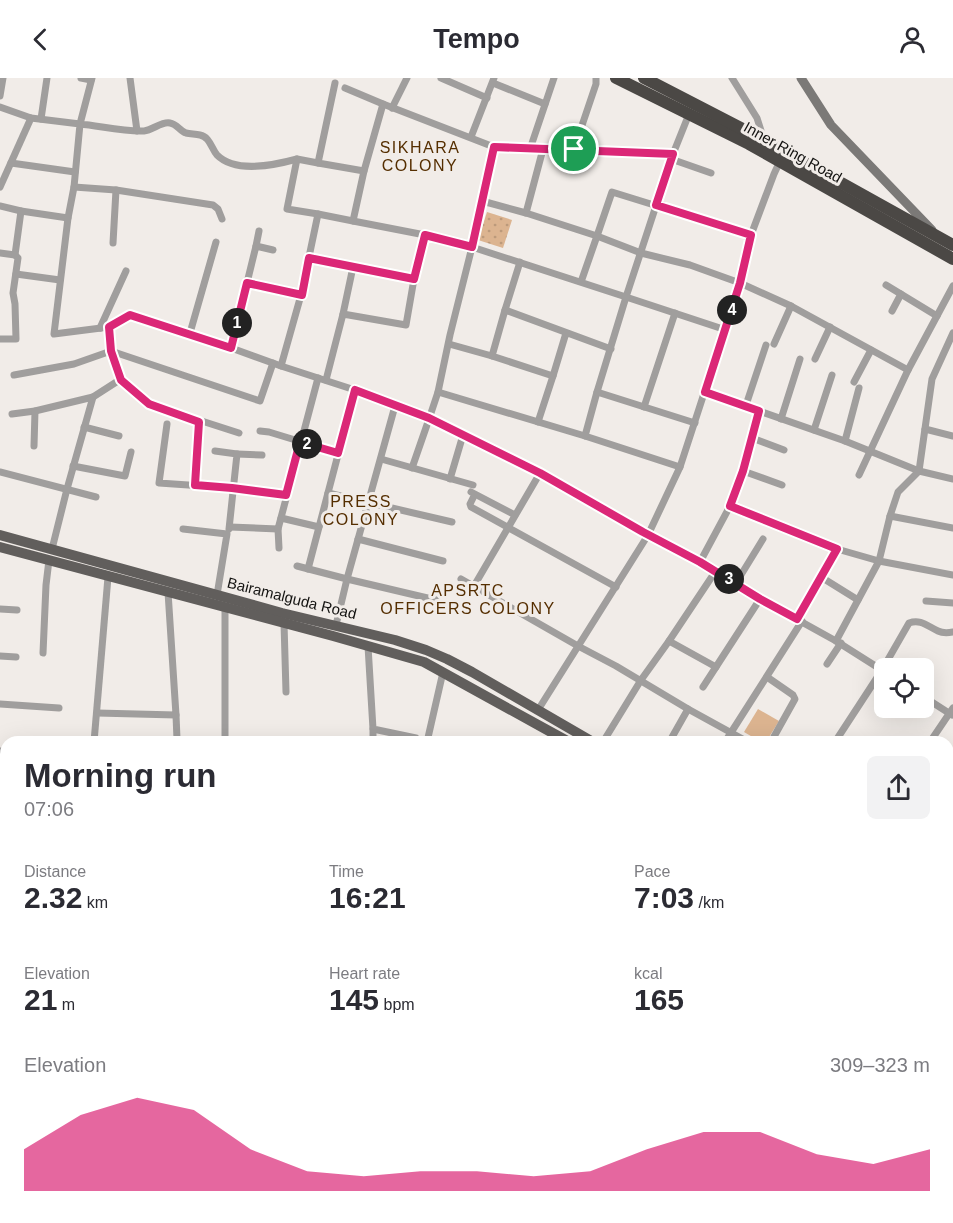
<!DOCTYPE html>
<html lang="en">
<head>
<meta charset="utf-8">
<style>
	:root { --surface:#fff; --page:#f2f2f3; --text:#2b2b33; --muted:#7c7c81; --accent:#db2777 }
	body { margin:0; font-family:Arial,sans-serif; background:var(--page); color:var(--text); height:100vh; display:flex; flex-direction:column; font-size:22px; white-space:nowrap }
	* { box-sizing:border-box; margin:0 }
	p { font-size:20px; color:var(--muted) }
	.icon { flex:none; width:33px; height:33px; fill:none; stroke:currentColor; stroke-width:2; stroke-linecap:round; stroke-linejoin:round }
	.map { position:relative; flex:1; overflow:hidden }
	.drawer { position:absolute; left:0px; top:658px; width:954px; height:488px; display:flex; flex-direction:column; background:var(--surface); border-radius:18px 18px 0 0; box-shadow:0 6px 24px #0002 }
	.drawer>* { flex:none }
	.buttons { position:absolute; left:874px; top:580px; display:grid; gap:12px }
	.buttons a { display:grid; place-items:center; width:60px; height:60px; border-radius:9px; background:var(--surface); box-shadow:0 6px 24px #0002; font-size:30px }
	.pin { position:absolute; display:grid; place-items:center; width:51px; height:51px; color:#fff; margin:-26px; border:3px solid #fff; border-radius:50%; box-shadow:0 2px 6px #0007 }
	.km { position:absolute; width:30px; height:30px; margin:-15px; border-radius:50%; background:#222; color:#fff; font-size:16px; line-height:30px; text-align:center }
	.round { display:grid; place-items:center; flex:none; width:63px; height:63px; border-radius:9px; background:var(--page) }
	.head { display:flex; align-items:center; justify-content:space-between; height:102px; padding:0 24px }
	h1 { font-size:33px; font-weight:800; line-height:45px }
	.stats { display:grid; grid-template-columns:repeat(3,1fr); gap:9px; height:102px; padding:6px 24px }
	.stats div { display:grid; align-content:center }
	.stats b { font-size:30px; font-weight:800 }
	.stats small { font-size:16px; font-weight:400 }
	.stats p { font-size:16px }
	.chart { height:168px; padding:12px 24px }
	.chart p { display:flex; justify-content:space-between }
	.chart svg { width:100%; height:108px; margin-top:6px; fill:var(--accent); opacity:.7 }
	header { display:flex; justify-content:space-between; align-items:center; height:78px; padding:0 24px; background:var(--surface); font-size:27px; font-weight:800 }
	.map>svg:first-child { display:block }
	.grass { fill:url(#grass-dots) }
	.green { fill:#dcb490 }
	.lines { fill:none; stroke-linecap:round; stroke-linejoin:round }
	.street { stroke:#a09e9d; stroke-width:7 }
	.secondary { stroke:#7b7977; stroke-width:9 }
	.primary { stroke:#615e5c; stroke-width:10 }
	.highway { stroke:#4b4845; stroke-width:12 }
	.route-casing { stroke:#fff; stroke-width:12 }
	.route { stroke:#db2777; stroke-width:8 }
	.labels { text-anchor:middle; dominant-baseline:central; stroke-width:6; stroke-linejoin:round; paint-order:stroke }
	.street-label { font-size:15px; fill:#131210; stroke:#f1ece8 }
	.neighbourhood-label { font-size:16px; letter-spacing:1.5px; fill:#552e00; stroke:#f1ece8 }
</style>
</head>
<body>
<header><svg class="icon" aria-label="back" viewBox="0 0 24 24"><path d="M15 5l-7 7 7 7"/></svg>Tempo<svg class="icon" aria-label="person" viewBox="0 0 24 24"><circle cx="12" cy="8" r="4"/><path d="M4 21q1-7 8-7t8 7"/></svg></header>
<div class="map">
<svg width="953" height="1145" viewBox="0 0 953 1145">
	<defs>
		<pattern id="grass-dots" width="8" height="8" patternUnits="userSpaceOnUse" patternTransform="scale(1.5)"><rect width="8" height="8" fill="#dcb490"/><path d="M2 2h.1M6 6h.1" fill="none" stroke="#bc9a7b" stroke-width="1.8" stroke-linecap="round"/></pattern>
	</defs>
	<rect width="100%" height="100%" fill="#f1ece8"/>
	<polygon class="grass" points="487,134 512,142 503,170 478,162"/>
	<polygon class="green" points="758,631 779,643 766,664 761,664 744,654"/>
	<g class="lines">
		<g class="street">
			<polyline points="81,0 91,2"/>
			<path d="M92,0L80,46C100,48 125,54 144,53C153,52 162,43 170,45C177,46 180,53 186,55C190,56 195,56 200,57C210,59 211,70 217,77C236,96 275,87 297,81"/>
			<polyline points="130,0 137,53"/>
			<polyline points="441,0 487,20"/>
			<polyline points="554,0 530,71 574,71 673,76 689,36"/>
			<polyline points="732,0 757,40 764,62"/>
			<polyline points="335,5 318,85 364,93"/>
			<polyline points="493,5 545,26"/>
			<polyline points="345,10 383,26"/>
			<polyline points="0,18 3,0"/>
			<polyline points="0,29 31,40 80,46 74,109"/>
			<polyline points="392,30 407,0"/>
			<polyline points="41,41 47,0"/>
			<polyline points="471,59 494,0"/>
			<polyline points="574,71 596,6 596,0"/>
			<polyline points="673,76 626,219 726,252"/>
			<polyline points="671,81 711,95"/>
			<polyline points="11,85 75,94"/>
			<polyline points="318,85 297,81 287,131 318,136"/>
			<polyline points="0,109 31,40"/>
			<polyline points="482,123 494,69 530,71"/>
			<polyline points="0,128 21,133 15,177 0,175"/>
			<polyline points="21,133 68,140"/>
			<polyline points="526,135 543,71"/>
			<polyline points="425,157 353,143 364,93 383,26 494,69"/>
			<polyline points="751,157 612,114 597,158 641,175 690,187 740,205 791,228 908,292"/>
			<polyline points="113,165 116,112"/>
			<polyline points="256,168 259,153"/>
			<polyline points="309,180 353,189"/>
			<polyline points="16,196 60,202"/>
			<polyline points="581,204 597,158 526,135 482,123 472,169 626,219 597,314 585,358 680,389"/>
			<polyline points="247,205 301,217"/>
			<polyline points="886,207 937,238"/>
			<polyline points="505,232 520,184"/>
			<polyline points="892,233 901,216"/>
			<polyline points="343,236 353,189 414,201"/>
			<polyline points="109,249 54,256 68,140 74,109 116,112 213,127 218,131 222,141"/>
			<polyline points="100,250 126,193"/>
			<polyline points="190,255 216,164"/>
			<polyline points="566,255 553,298 492,278 505,232 611,271"/>
			<polyline points="0,261 16,261 15,226 13,215 18,180 15,177"/>
			<polyline points="449,266 492,278"/>
			<polyline points="774,266 791,228"/>
			<polyline points="231,270 256,168 273,172"/>
			<polyline points="815,281 830,249"/>
			<polyline points="281,288 301,217 318,136 353,143"/>
			<polyline points="14,297 74,286 111,273 260,323 273,285"/>
			<polyline points="326,302 343,236 406,247 414,201 425,157 472,169 450,257 438,314 429,341 540,395 648,457 700,484 760,521 836,563"/>
			<polyline points="854,304 871,272"/>
			<polyline points="438,314 585,358"/>
			<polyline points="597,314 695,345"/>
			<polyline points="705,314 845,363 919,393 953,401"/>
			<polyline points="746,327 766,267"/>
			<polyline points="644,329 675,235"/>
			<polyline points="12,336 35,333 93,319"/>
			<polyline points="781,341 800,281"/>
			<polyline points="538,344 553,298"/>
			<polyline points="167,346 159,405 232,410 287,417"/>
			<polyline points="84,349 119,358"/>
			<polyline points="925,351 953,358"/>
			<polyline points="814,352 832,297"/>
			<polyline points="260,353 269,354 338,375"/>
			<polyline points="239,355 149,326 121,301 111,273 109,249 130,237 190,255 281,288 355,312"/>
			<polyline points="752,360 784,372"/>
			<polyline points="845,363 859,310"/>
			<polyline points="34,368 35,333"/>
			<polyline points="215,373 237,376 229,451"/>
			<polyline points="237,376 262,377"/>
			<polyline points="381,381 473,407"/>
			<polyline points="73,388 125,398 131,374"/>
			<polyline points="743,393 782,407"/>
			<polyline points="0,394 96,419"/>
			<polyline points="859,397 908,292 953,208"/>
			<polyline points="450,401 463,357"/>
			<polyline points="195,407 199,343"/>
			<polyline points="471,414 515,437"/>
			<polyline points="328,415 452,444"/>
			<polyline points="473,420 470,426 471,429 616,509"/>
			<polyline points="730,428 743,393 759,333"/>
			<polyline points="890,438 898,414 919,393 932,301 953,255"/>
			<polyline points="281,440 319,449"/>
			<polyline points="230,449 278,451 318,300"/>
			<polyline points="183,451 227,456 217,517"/>
			<polyline points="278,451 279,470"/>
			<polyline points="358,461 443,483"/>
			<polyline points="52,471 67,411 93,319 121,301"/>
			<polyline points="700,484 730,428 837,471"/>
			<polyline points="297,488 347,501 436,522"/>
			<polyline points="308,491 355,312 429,341 412,390"/>
			<polyline points="821,499 858,522"/>
			<polyline points="461,501 578,568 616,588 688,631 748,664"/>
			<polyline points="736,505 763,461"/>
			<polyline points="474,508 540,395"/>
			<polyline points="926,523 953,525"/>
			<polyline points="225,529 225,664"/>
			<polyline points="0,531 17,532"/>
			<polyline points="797,541 837,471 879,483 890,438 953,450"/>
			<polyline points="284,545 286,614"/>
			<polyline points="336,547 347,501 395,328"/>
			<polyline points="669,563 715,494"/>
			<polyline points="368,568 373,651 416,660 418,662 417,664"/>
			<polyline points="43,575 46,507 49,482"/>
			<polyline points="0,578 16,579"/>
			<polyline points="827,586 841,565"/>
			<polyline points="885,594 836,563 879,483 953,497"/>
			<polyline points="767,599 793,617 795,621 771,664"/>
			<polyline points="703,609 760,521"/>
			<polyline points="924,619 952,637"/>
			<polyline points="0,626 59,630"/>
			<polyline points="538,632 648,457 680,389 740,205 751,157 774,96 780,83"/>
			<polyline points="97,635 176,637 168,514"/>
			<polyline points="176,637 177,661"/>
			<polyline points="671,661 688,631"/>
			<polyline points="94,664 108,499"/>
			<polyline points="373,664 373,651"/>
			<polyline points="427,664 443,594"/>
			<polyline points="603,664 641,602 669,563 716,589"/>
			<polyline points="725,664 802,543"/>
			<path d="M835,664L882,592L909,545C921,541 927,548 938,553C942,555 948,555 953,554"/>
			<polyline points="930,664 953,630"/>
			<polyline points="0,673 6,674"/>
			<polyline points="948,714 953,707"/>
			<polyline points="0,723 6,723"/>
			<polyline points="0,767 6,768"/>
			<polyline points="948,779 953,782"/>
			<polyline points="948,796 953,787"/>
			<polyline points="0,816 6,817"/>
			<polyline points="0,863 6,864"/>
			<polyline points="0,910 6,911"/>
			<polyline points="0,957 6,958"/>
			<polyline points="0,1010 6,1011"/>
			<polyline points="948,1054 953,1045"/>
			<polyline points="0,1056 6,1056"/>
			<polyline points="948,1079 953,1082"/>
			<polyline points="0,1106 6,1107"/>
			<polyline points="948,1123 953,1126"/>
			<polyline points="265,1140 285,1143"/>
			<polyline points="576,1140 579,1145"/>
			<polyline points="650,1140 666,1145"/>
			<polyline points="828,1140 844,1145"/>
			<polyline points="66,1145 66,1140"/>
			<polyline points="229,1145 229,1140"/>
			<polyline points="623,1145 625,1140"/>
			<polyline points="903,1145 906,1140"/>
		</g>
		<g class="secondary">
			<polyline points="801,0 831,47 932,152"/>
			<polyline points="533,1145 536,1140"/>
		</g>
		<g class="primary">
			<polyline points="0,457 282,535 395,562 426,572 447,581 472,594 593,664"/>
			<polyline points="0,469 333,558 424,584 569,664"/>
			<polyline points="948,866 953,869"/>
			<polyline points="948,877 953,880"/>
		</g>
		<g class="highway">
			<polyline points="616,0 749,66 953,181"/>
			<polyline points="644,0 764,62 953,167"/>
		</g>
	</g>
	<g class="lines">
		<defs>
			<polygon id="route" points="494,69 673,76 656,127 751,157 740,205 705,314 759,333 743,393 730,428 837,471 797,541 760,521 700,484 643,454 540,395 429,340 355,312 338,375 300,364 286,417 232,410 195,407 199,344 149,326 121,302 111,273 109,249 130,237 231,270 247,205 302,217 309,180 414,201 425,157 472,169"/>
		</defs>
		<use href="#route" class="route-casing"/>
		<use href="#route" class="route"/>
	</g>
	<g class="labels">
		<g class="street-label">
			<text transform="translate(793 74) rotate(29)">Inner Ring Road</text>
			<text transform="translate(292 520) rotate(14)">Bairamalguda Road</text>
		</g>
		<g class="neighbourhood-label">
			<text x="420" y="69">SIKHARA<tspan x="420" dy="18">COLONY</tspan></text>
			<text x="361" y="423">PRESS<tspan x="361" dy="18">COLONY</tspan></text>
			<text x="468" y="512">APSRTC<tspan x="468" dy="18">OFFICERS COLONY</tspan></text>
		</g>
	</g>
</svg>
<div class="buttons">
<a><svg class="icon" aria-label="locate" viewBox="0 0 24 24"><circle cx="12" cy="12" r="6"/><path d="M12 2v4M12 18v4M2 12h4M18 12h4"/></svg></a>
</div>
<div class="pin" style="left:574px;top:71px;background:#1e9e55"><svg class="icon" aria-label="arrive" viewBox="0 0 24 24"><path d="M6 21V4h12l-3 4 3 4H6"/></svg></div>
<b class="km" style="left:237px;top:245px">1</b>
<b class="km" style="left:307px;top:366px">2</b>
<b class="km" style="left:729px;top:501px">3</b>
<b class="km" style="left:732px;top:232px">4</b>
<section class="drawer">
<div class="head"><div><h1>Morning run</h1><p>07:06</p></div><a class="round"><svg class="icon" aria-label="share" viewBox="0 0 24 24"><path d="M12 15V3M7 8l5-5 5 5M5 13v7h14v-7"/></svg></a></div>
<div class="stats">
<div><p>Distance</p><b>2.32<small> km</small></b></div>
<div><p>Time</p><b>16:21</b></div>
<div><p>Pace</p><b>7:03<small> /km</small></b></div>
</div>
<div class="stats">
<div><p>Elevation</p><b>21<small> m</small></b></div>
<div><p>Heart rate</p><b>145<small> bpm</small></b></div>
<div><p>kcal</p><b>165</b></div>
</div>
<div class="chart"><p><span>Elevation</span>309–323 m</p>
<svg viewBox="0 0 160 44" preserveAspectRatio="none"><path d="M0 44V27L10 13L20 6L30 11L40 27L50 36L60 38L70 36L80 36L90 38L100 36L110 27L120 20L130 20L140 29L150 33L160 27V44z"/></svg>
</div>
</section>
</div>
</body>
</html>
